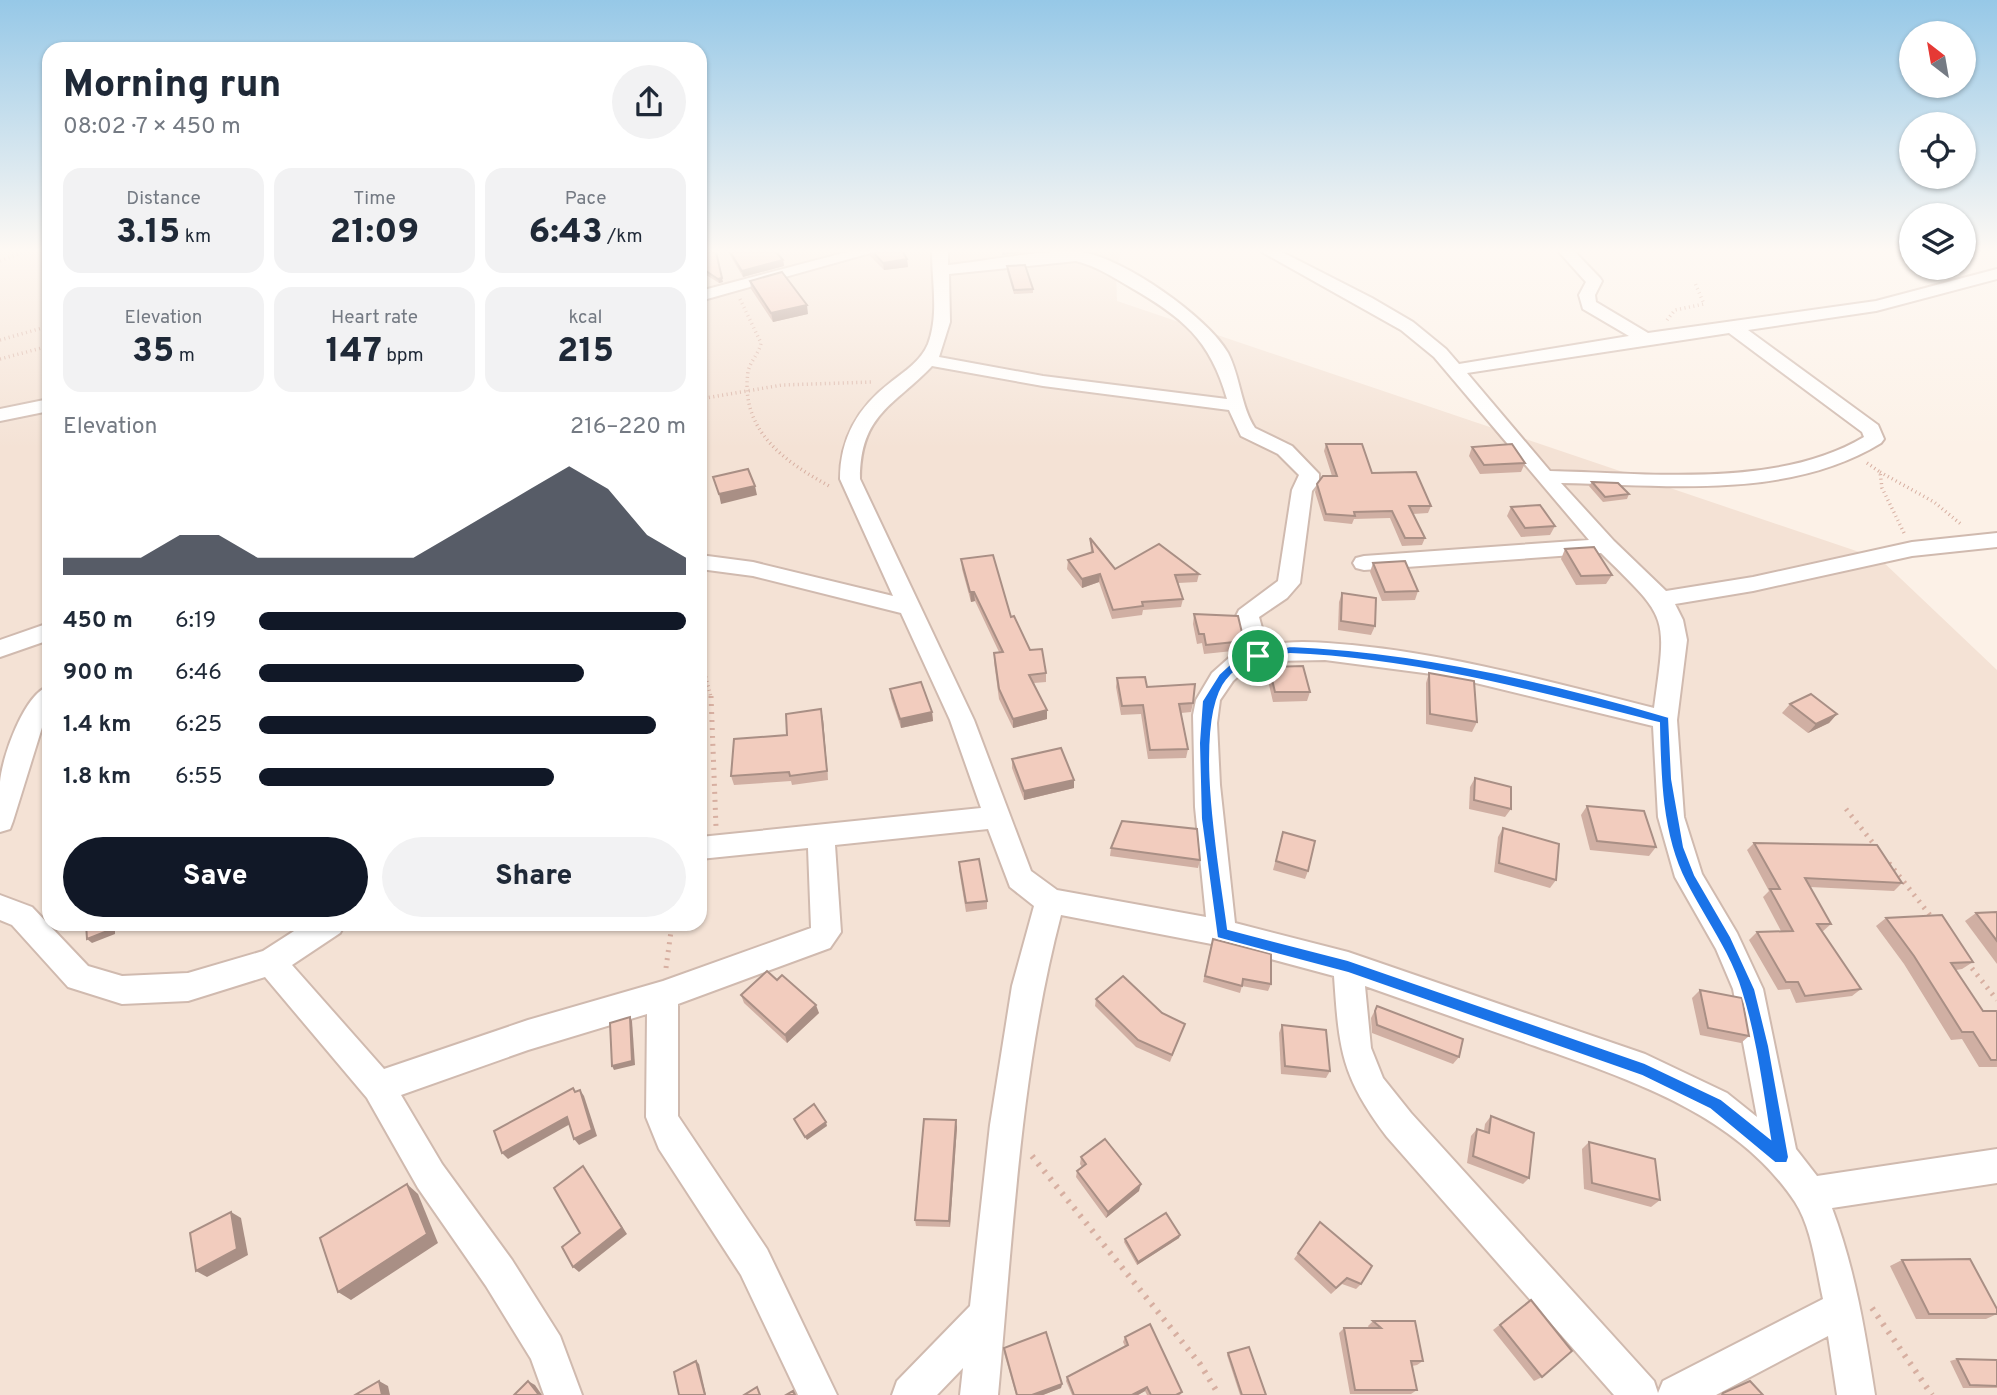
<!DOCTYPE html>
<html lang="en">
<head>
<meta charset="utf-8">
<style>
	:root { --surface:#fff; --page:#f2f2f3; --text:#1f2937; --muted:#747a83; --accent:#111827 }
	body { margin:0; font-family:Overpass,sans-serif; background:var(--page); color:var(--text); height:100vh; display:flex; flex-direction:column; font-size:26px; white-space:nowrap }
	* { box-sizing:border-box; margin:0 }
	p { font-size:23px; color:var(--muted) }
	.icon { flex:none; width:38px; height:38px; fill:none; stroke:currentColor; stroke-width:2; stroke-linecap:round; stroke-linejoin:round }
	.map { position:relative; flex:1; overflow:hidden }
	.panel { position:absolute; left:42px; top:42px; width:665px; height:889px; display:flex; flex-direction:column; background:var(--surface); border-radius:21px; box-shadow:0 2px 5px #0004 }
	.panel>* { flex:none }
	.needle { width:46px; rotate:329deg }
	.buttons { position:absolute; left:1899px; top:21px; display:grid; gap:14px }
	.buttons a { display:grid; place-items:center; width:77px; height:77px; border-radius:50%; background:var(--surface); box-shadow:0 2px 5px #0004; font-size:35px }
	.pin { position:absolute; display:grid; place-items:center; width:60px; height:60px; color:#fff; margin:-30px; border:4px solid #fff; border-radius:50%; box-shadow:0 2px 7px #0007 }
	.round { display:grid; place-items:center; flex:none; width:74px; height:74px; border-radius:37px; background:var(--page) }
	.summary { display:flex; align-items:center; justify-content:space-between; height:119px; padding:0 21px }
	h1 { font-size:38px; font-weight:800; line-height:52px }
	.metrics { display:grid; grid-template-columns:repeat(3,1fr); gap:10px; height:119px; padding:7px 21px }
	.metrics div { display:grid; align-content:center; border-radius:18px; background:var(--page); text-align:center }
	.metrics b { font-size:35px; font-weight:800 }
	.metrics small { font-size:19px; font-weight:400 }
	.metrics p { font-size:19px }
	.chart { height:196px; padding:14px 21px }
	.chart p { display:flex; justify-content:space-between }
	.chart svg { width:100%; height:126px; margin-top:7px; fill:var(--accent); opacity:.7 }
	.cta { display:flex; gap:14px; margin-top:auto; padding:14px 21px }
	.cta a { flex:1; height:80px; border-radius:42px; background:var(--accent); color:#fff; font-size:28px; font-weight:800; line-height:80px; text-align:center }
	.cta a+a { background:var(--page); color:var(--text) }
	ul { padding:0 21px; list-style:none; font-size:23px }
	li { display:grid; grid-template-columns:112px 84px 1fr; align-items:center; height:52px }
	li i { height:18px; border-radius:9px; background:var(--accent) }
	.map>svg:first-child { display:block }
	.residential { fill:#f4e2d5 }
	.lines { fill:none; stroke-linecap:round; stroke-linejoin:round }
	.street-casing { stroke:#d0baaf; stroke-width:4 }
	.path-far2 { stroke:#d7afa1; stroke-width:3.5; stroke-dasharray:1 3.5; stroke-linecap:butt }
	.path-far1 { stroke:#d7afa1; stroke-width:5; stroke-dasharray:2 6; stroke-linecap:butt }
	.path { stroke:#d7afa1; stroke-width:6; stroke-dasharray:2.5 7; stroke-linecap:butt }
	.street { fill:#fff; fill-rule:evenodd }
	.wall { fill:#d0afa3 }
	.shaded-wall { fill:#a98f85 }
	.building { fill:#f2ccbe; stroke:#a98f85; stroke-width:2 }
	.route { fill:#1a73e8; stroke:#fff; stroke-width:2; fill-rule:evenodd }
</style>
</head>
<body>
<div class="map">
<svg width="1997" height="1395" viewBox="0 0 1997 1395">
	<rect width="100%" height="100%" fill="#fcf1e7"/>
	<polygon class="residential" points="0,252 49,252 49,924 700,924 700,252 1121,252 1116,272 1117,301 1880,559 1997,670 1997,1395 0,1395"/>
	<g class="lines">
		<defs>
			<g id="street">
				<polygon points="847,252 874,252 700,301 700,291"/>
				<path d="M932,252H948V265C987,261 1043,249 1081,252C1122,257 1208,317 1228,353C1240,376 1241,407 1255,428L1292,446L1319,474V482L1312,491L1300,583L1287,598L1259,617L1267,646C1293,639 1325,643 1352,645C1454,655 1555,683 1654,708C1667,613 1669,620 1601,553L1364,570L1356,568L1353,563L1356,558L1364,556L1589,540L1434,357L1401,330L1262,252H1282L1372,298L1413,322L1446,349L1459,364L1629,336L1583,309L1579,295L1586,282L1559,252H1575L1600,278L1602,281L1595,295L1596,302L1648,333L1876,301L1997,269V279L1876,311L1748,330L1878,425L1884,439L1881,443C1788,500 1666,485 1561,483L1614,541L1666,591L1753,577L1912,542L1997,533V547L1912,556L1753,591L1675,604L1683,620L1687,640L1677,720L1684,817L1702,874L1737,933L1763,989L1796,1149L1817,1176L1997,1149V1183L1832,1208C1855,1269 1865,1331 1875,1395H1837L1828,1336L1716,1395H1614L1387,1137C1341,1076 1339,1050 1334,976L1222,946L1061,915C1020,1071 1013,1235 998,1395H960L963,1368L937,1395H892L897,1381L970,1306L990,1125L1012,986L1034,906L1010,887L988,829L835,845L841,932L830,948L678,1004V1116L767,1249L837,1395H798L741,1275L659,1149L646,1117L647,1014L528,1050L401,1095L442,1164L512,1260L560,1336L582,1395H544L531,1359L486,1286L418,1188L367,1098L265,977L188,1001L122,1004L68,987L12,925L0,920V895L32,907L88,966L122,976L188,973L263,951L305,924H345L340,933L292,965L384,1069L528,1020L663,981L811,928L808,848L700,859V837L981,808L950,720L901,613L753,576L700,569V555L753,562L893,596L840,479C840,438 858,407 891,382C905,371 921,361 928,344C939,315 932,282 932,252ZM1076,261C1096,266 1113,277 1130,287C1182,317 1210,339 1227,399L1043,376L939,357L950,322L949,274ZM1729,333L1862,432L1864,437C1777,489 1648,473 1550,471L1467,373ZM932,366L1043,386L1229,410L1241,436L1278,454L1299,475L1292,490L1278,581L1239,610L1236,616L1245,652L1230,657L1212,673L1196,700L1193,715L1195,807L1206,917L1057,890L1031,871L974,720L860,479C860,414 894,406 932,366ZM1325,660L1447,676L1653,726L1658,817L1675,877L1716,949L1733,989L1757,1117L1727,1093L1645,1054L1348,952L1235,923L1220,785L1217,723L1220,700L1233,681L1246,669L1275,661ZM1365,986C1422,1006 1478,1026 1535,1046C1630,1080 1736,1113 1795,1202C1812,1228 1816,1268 1823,1299L1663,1381L1658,1393L1654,1381L1411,1113L1383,1078L1371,1048Z"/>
				<polygon points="49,399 49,411 0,421 0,409"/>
				<polygon points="49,623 49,640 0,657 0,640"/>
				<path d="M49,686V713L44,721L13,821L10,829L0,832C0,815 0,798 0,782C2,757 24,694 49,686Z"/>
			</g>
		</defs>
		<use href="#street" class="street-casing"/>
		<g class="path-far2">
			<polyline points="0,261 23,252"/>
			<path d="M740,299L761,343C759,354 750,361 748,372C740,431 785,462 831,487"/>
			<polyline points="1667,320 1675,310 1704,304 1695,283"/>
			<polyline points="0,340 49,326"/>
			<polyline points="0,359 49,346"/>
			<polyline points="700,399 782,385 873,382"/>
			<polyline points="1867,463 1880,472 1882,488 1904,533"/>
			<polyline points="1880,472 1934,502 1962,525"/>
			<polyline points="700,655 711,697"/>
		</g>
		<g class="path-far1">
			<polyline points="711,696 716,827"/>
			<polyline points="1846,809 1877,848"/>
			<polyline points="1889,863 1933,919"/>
			<polyline points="1967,962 1997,1000"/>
			<polyline points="666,968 672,924"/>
		</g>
		<g class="path">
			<polyline points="1032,1156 1200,1364 1219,1395"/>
			<polyline points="1872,1308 1932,1395"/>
		</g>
		<use href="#street" class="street"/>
	</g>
	<g class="wall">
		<polygon points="700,252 723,282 719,283 700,271"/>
		<polygon points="728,252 776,252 783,260 784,266 743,277"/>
		<polygon points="870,252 903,252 907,259 908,267 884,270 870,256"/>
		<polygon points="1007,266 1033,289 1033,293 1014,294 1007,271"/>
		<polygon points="750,281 808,314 773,322 751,289"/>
		<polygon points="1326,444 1372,473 1431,506 1428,513 1413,514 1425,538 1422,545 1402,546 1390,518 1354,519 1352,524 1324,521 1315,492 1317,484 1332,476 1324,451"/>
		<polygon points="1472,447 1525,463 1521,472 1480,474 1469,456"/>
		<polygon points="1592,482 1629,494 1627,499 1603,502 1589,486"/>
		<polygon points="1511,507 1555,526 1550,535 1521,537 1507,516"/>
		<polygon points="1090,538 1115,569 1199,574 1197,582 1178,583 1183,599 1181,607 1143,610 1142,615 1112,619 1099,582 1082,588 1067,569 1068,560 1091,553"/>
		<polygon points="1565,549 1612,575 1606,584 1576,585 1561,559"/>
		<polygon points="961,559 1011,617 1030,650 1046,673 1046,682 1034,683 1047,719 1013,728 999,699 994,662 994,653 999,652 975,601 971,602 962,569"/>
		<polygon points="1373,563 1418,591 1415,600 1382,601 1370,572"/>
		<polygon points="1342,593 1375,626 1371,635 1338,630 1339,602"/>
		<polygon points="1194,614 1244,641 1242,650 1204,654 1202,643 1197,644 1193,624"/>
		<polygon points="1269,667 1310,692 1307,701 1273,702 1267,676"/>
		<polygon points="1429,673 1477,722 1472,732 1426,724 1426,683"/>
		<polygon points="1117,678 1193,703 1191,712 1181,713 1188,749 1186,758 1148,759 1141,714 1121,715 1116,687"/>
		<polygon points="890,689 932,712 933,721 901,728 891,698"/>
		<polygon points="1790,704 1837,714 1829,723 1808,733 1782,713"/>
		<polygon points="823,719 828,780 792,785 791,781 734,785 731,776"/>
		<polygon points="1012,759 1074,780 1074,788 1024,800 1012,768"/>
		<polygon points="1475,778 1511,809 1505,817 1469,809 1470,787"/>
		<polygon points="1587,806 1656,847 1649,856 1590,850 1581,815"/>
		<polygon points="1503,828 1556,880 1550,888 1494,872 1498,837"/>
		<polygon points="1283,832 1308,871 1305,879 1273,870"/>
		<polygon points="1754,843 1902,883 1894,891 1810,887 1831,924 1822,932 1861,989 1852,996 1796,1003 1790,989 1778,990 1749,940 1757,932 1781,931 1763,897 1769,891 1747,850"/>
		<polygon points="1111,848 1200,860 1198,868 1110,856"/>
		<polygon points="959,862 987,901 987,909 966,912 959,870"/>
		<polygon points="1997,912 1997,964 1965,921 1976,913"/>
		<polygon points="1886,918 1973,962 1962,969 1956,970 1983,1011 1997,1011 1997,1067 1979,1067 1962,1039 1951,1040 1904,964 1876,926"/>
		<polygon points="1211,946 1271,984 1268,991 1242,986 1240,993 1203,982"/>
		<polygon points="777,980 819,1013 787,1043 744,1003 741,995"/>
		<polygon points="1700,990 1749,1036 1741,1043 1700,1035 1692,998"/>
		<polygon points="1096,999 1162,1013 1185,1024 1170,1062 1136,1047 1095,1006"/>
		<polygon points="1377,1006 1459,1057 1453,1064 1372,1033 1371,1018"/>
		<polygon points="1282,1025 1330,1071 1326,1078 1281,1074 1279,1033"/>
		<polygon points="1491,1116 1529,1178 1523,1184 1467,1163 1471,1136 1477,1129 1484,1131 1485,1124"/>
		<polygon points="957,1127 950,1227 916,1226 915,1220"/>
		<polygon points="1589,1142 1660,1200 1651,1207 1584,1189 1582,1149"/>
		<polygon points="1081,1157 1139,1191 1106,1218 1076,1177 1077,1171 1082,1167 1080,1164"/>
		<polygon points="1320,1222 1361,1284 1356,1289 1342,1284 1331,1294 1294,1259"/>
		<polygon points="1180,1235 1179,1238 1137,1265 1124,1242 1125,1239"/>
		<polygon points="1902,1260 1997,1309 1997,1314 1986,1319 1916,1319 1890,1266"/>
		<polygon points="1531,1300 1542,1377 1534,1381 1493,1330"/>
		<polygon points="1373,1321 1423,1361 1417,1365 1412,1366 1417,1390 1411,1394 1350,1394 1339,1333 1344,1328 1369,1328 1368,1326"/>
		<polygon points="1125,1337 1182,1392 1180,1395 1147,1395 1145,1391 1138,1395 1072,1395 1066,1381 1067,1377 1125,1346 1123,1342"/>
		<polygon points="1004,1348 1062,1384 1061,1388 1043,1395 1016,1395 1004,1353"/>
		<polygon points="1228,1353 1266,1395 1240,1395 1227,1355"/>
		<polygon points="1957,1359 1997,1360 1997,1388 1963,1388 1950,1361"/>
	</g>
	<g class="shaded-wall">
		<polygon points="1002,252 1019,252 1019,253 1002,255"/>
		<polygon points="907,259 908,267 884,270 883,263"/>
		<polygon points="783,260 784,266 743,277 742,271"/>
		<polygon points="722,278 723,282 719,283 718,279"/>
		<polygon points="807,305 808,314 773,322 771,313"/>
		<polygon points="755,486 757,495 721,504 719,494"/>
		<polygon points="1100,574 1099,582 1082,588 1082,579"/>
		<polygon points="970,592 974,592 975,601 971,602"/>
		<polygon points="821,709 823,719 828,780 827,771"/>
		<polygon points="1047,710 1047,719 1013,728 1013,719"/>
		<polygon points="932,712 933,721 901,728 900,719"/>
		<polygon points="1837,714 1829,723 1808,733 1816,724"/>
		<polygon points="1074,780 1074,788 1024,800 1024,791"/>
		<polygon points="110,924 115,924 115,934 92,943 87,939"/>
		<polygon points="816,1005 819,1013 787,1043 785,1035"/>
		<polygon points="630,1017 632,1021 635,1065 614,1070 612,1066"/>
		<polygon points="580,1090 584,1096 597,1136 579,1145 574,1139"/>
		<polygon points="567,1117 572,1123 508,1159 502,1153"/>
		<polygon points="956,1120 957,1127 950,1227 949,1221"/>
		<polygon points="826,1122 827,1126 807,1140 805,1137"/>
		<polygon points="583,1166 627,1234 579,1272 573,1267 622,1228"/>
		<polygon points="407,1184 418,1194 438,1243 351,1300 338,1292"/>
		<polygon points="1141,1184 1139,1191 1106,1218 1108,1212"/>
		<polygon points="231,1212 241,1218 248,1255 207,1277 196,1271"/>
		<polygon points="1180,1235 1179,1238 1137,1265 1138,1262"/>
		<polygon points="696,1361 699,1364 706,1395 705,1395"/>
		<polygon points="379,1381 388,1386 390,1395 382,1395"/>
		<polygon points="528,1381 535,1385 542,1395 539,1395"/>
		<polygon points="1062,1384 1061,1388 1043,1395 1032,1395"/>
		<polygon points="1147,1387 1145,1391 1138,1395 1132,1395"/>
	</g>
	<g class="building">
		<polygon points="700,252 716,252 722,278 718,279 700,267"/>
		<polygon points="730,252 776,252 783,260 742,271"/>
		<polygon points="873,252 903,252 907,259 883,263"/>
		<polygon points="1025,265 1033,289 1014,290 1007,266"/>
		<polygon points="782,272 807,305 771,313 750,281"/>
		<polygon points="1326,444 1362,444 1372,473 1416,472 1431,506 1409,506 1425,538 1405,538 1392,511 1354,512 1355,516 1326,514 1317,484 1323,476 1337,476"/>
		<polygon points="1512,444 1525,463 1484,465 1472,447"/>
		<polygon points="748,469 755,486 719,494 713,477"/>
		<polygon points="1592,482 1618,483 1629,494 1605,497"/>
		<polygon points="1540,505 1555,526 1525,528 1511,507"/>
		<polygon points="1090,538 1115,569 1159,544 1199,574 1175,575 1183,599 1142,602 1143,606 1113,610 1100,574 1082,579 1068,560 1093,552"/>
		<polygon points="1594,547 1612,575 1581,576 1565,549"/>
		<polygon points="993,555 1011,617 1014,616 1030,650 1042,649 1046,673 1029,675 1047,710 1013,719 999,689 994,653 1003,652 974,592 970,592 961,559"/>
		<polygon points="1405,561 1418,591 1385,592 1373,563"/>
		<polygon points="1342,593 1376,598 1375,626 1341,621"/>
		<polygon points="1194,614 1238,616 1244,641 1206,645 1204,634 1199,634"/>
		<polygon points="1303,666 1310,692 1275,692 1269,667"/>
		<polygon points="1429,673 1474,681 1477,722 1430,714"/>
		<polygon points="1145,677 1147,687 1195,684 1193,703 1179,704 1188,749 1150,750 1143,705 1122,706 1117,678"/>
		<polygon points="921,682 932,712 900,719 890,689"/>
		<polygon points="1811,694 1837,714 1816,724 1790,704"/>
		<polygon points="821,709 827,771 790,776 789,772 731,776 734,739 787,735 786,714"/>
		<polygon points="1061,748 1074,780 1024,791 1012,759"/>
		<polygon points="1475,778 1511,787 1511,809 1474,800"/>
		<polygon points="1587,806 1644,811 1656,847 1597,841"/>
		<polygon points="1122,821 1197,829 1200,860 1111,848"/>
		<polygon points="1503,828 1559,844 1556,880 1499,863"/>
		<polygon points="1283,832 1315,841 1308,871 1276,861"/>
		<polygon points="1754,843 1877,845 1902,883 1805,878 1831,924 1817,924 1861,989 1805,996 1798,982 1786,982 1757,932 1793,931 1770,889 1780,889"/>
		<polygon points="979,859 987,901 966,903 959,862"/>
		<polygon points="1997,912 1997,941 1976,913"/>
		<polygon points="1942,915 1973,962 1951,963 1983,1011 1997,1011 1997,1060 1991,1060 1973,1032 1962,1032 1914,956 1886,918"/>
		<polygon points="86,924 110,924 110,930 87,939"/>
		<polygon points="1213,939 1271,954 1271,984 1243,979 1242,986 1205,976"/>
		<polygon points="767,971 777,980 782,975 816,1005 785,1035 741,995"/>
		<polygon points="1123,976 1162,1013 1185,1024 1172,1055 1138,1040 1096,999"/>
		<polygon points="1700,990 1742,998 1749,1036 1708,1028"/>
		<polygon points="1377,1006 1463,1039 1459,1057 1377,1025 1375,1011"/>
		<polygon points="630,1017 632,1061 612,1066 610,1023"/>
		<polygon points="1282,1025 1326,1030 1330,1071 1285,1066"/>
		<polygon points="573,1088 575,1092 580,1090 592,1130 574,1139 567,1117 502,1153 494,1131"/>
		<polygon points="814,1104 826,1122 805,1137 794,1119"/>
		<polygon points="1491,1116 1534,1133 1529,1178 1473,1156 1477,1129 1489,1133"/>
		<polygon points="924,1119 956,1120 949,1221 915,1220"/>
		<polygon points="1105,1139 1141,1184 1108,1212 1077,1171 1086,1164 1081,1157"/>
		<polygon points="1589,1142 1655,1159 1660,1200 1592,1183"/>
		<polygon points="583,1166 622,1228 573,1267 562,1247 580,1233 554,1188"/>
		<polygon points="407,1184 427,1234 338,1292 320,1238"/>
		<polygon points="231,1212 237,1249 196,1271 190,1233"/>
		<polygon points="1166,1213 1180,1235 1138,1262 1125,1239"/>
		<polygon points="1320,1222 1372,1266 1361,1284 1347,1278 1336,1288 1298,1253"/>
		<polygon points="1970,1259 1997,1309 1997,1314 1929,1314 1902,1260"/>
		<polygon points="1531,1300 1572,1351 1542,1377 1500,1325"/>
		<polygon points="1373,1321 1415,1321 1423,1361 1411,1361 1417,1390 1355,1390 1344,1328 1381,1328"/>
		<polygon points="1150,1324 1182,1392 1176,1395 1151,1395 1147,1387 1132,1395 1074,1395 1067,1377 1128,1345 1125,1337"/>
		<polygon points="1046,1332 1062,1384 1032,1395 1017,1395 1004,1348"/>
		<polygon points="1249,1347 1266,1395 1242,1395 1228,1353"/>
		<polygon points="1957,1359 1997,1360 1997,1386 1970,1385"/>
		<polygon points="696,1361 705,1395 679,1395 674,1372"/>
		<polygon points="379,1381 382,1395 355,1395"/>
		<polygon points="528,1381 539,1395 514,1395"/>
		<polygon points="1750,1381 1763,1395 1722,1395 1723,1393"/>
		<polygon points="757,1387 760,1395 744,1395"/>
		<polygon points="793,1391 795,1395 786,1395"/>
	</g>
	<linearGradient id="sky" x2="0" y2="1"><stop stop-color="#96c8e7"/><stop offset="0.56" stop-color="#fef9f4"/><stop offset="1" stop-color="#fef9f4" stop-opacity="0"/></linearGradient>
	<rect width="1997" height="448" fill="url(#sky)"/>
	<path class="route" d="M1290,646C1413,651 1551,682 1669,717L1672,779L1684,847L1695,875L1731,937L1755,989L1769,1046L1789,1157L1787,1163H1775L1710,1109L1642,1076L1348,973L1217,938L1201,819L1199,743L1202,701L1219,674L1233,661ZM1290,654C1415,659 1538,692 1659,723C1660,775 1661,834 1685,881C1703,917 1729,951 1741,991C1756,1038 1762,1089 1770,1138L1721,1099L1645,1063L1348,960L1228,929C1221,873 1192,723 1227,680C1242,660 1267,658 1290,654Z"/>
</svg>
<div class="buttons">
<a><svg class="needle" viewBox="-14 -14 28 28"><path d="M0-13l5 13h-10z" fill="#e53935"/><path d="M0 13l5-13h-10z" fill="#747a83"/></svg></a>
<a><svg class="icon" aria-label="locate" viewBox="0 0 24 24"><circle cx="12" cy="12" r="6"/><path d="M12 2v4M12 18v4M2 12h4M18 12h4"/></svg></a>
<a><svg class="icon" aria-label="layers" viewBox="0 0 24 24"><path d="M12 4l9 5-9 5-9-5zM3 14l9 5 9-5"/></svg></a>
</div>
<div class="pin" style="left:1258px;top:656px;background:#1e9e55"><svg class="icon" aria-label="arrive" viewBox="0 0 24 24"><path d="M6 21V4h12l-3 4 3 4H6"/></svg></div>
<section class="panel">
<div class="summary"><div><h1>Morning run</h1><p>08:02 · 7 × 450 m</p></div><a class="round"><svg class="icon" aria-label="share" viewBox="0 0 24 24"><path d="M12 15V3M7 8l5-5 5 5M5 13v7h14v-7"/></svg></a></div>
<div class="metrics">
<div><p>Distance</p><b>3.15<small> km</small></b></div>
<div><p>Time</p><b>21:09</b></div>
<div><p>Pace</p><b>6:43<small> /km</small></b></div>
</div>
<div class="metrics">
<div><p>Elevation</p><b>35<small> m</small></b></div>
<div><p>Heart rate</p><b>147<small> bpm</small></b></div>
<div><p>kcal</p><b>215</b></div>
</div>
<div class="chart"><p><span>Elevation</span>216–220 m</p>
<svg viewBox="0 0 160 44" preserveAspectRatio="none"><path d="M0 44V38L10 38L20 38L30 30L40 30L50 38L60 38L70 38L80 38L90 38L100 30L110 22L120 14L130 6L140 14L150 30L160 38V44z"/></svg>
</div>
<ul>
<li><b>450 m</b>6:19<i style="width:100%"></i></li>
<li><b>900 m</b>6:46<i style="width:76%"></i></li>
<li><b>1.4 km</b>6:25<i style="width:93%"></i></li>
<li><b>1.8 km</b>6:55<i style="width:69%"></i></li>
</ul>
<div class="cta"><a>Save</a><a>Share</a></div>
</section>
</div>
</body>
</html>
